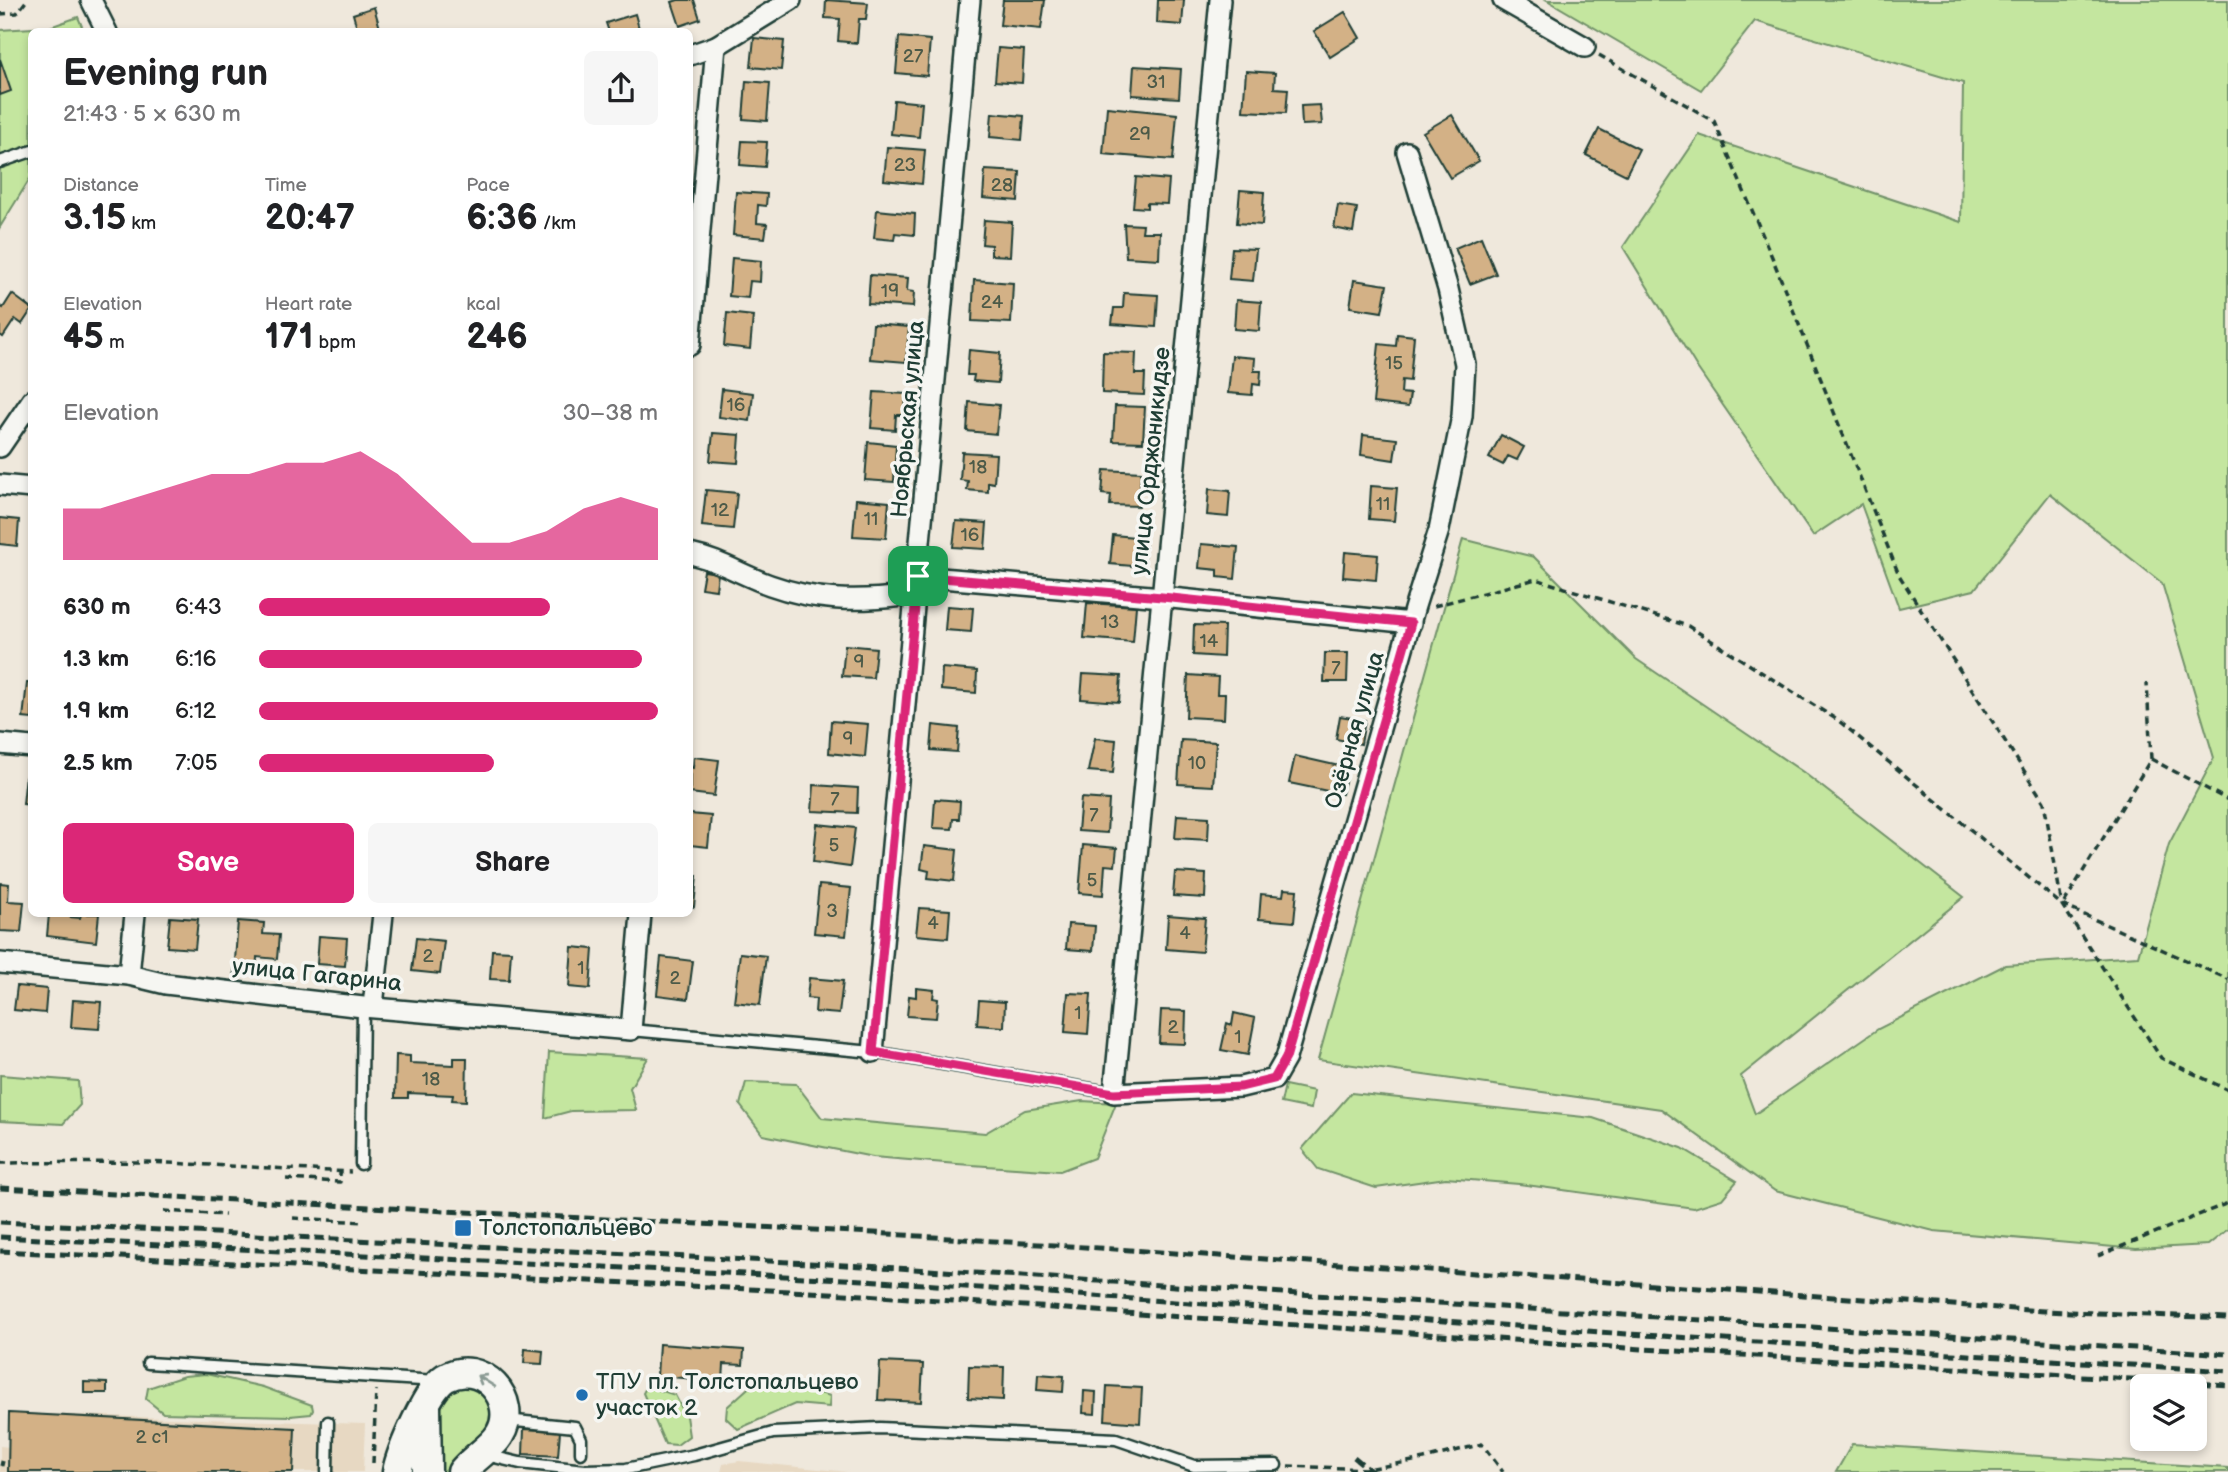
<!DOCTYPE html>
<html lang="en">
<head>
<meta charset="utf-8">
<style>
	:root { --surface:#fff; --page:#f6f6f6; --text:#202124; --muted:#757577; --accent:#db2777 }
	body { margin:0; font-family:"Balsamiq Sans",sans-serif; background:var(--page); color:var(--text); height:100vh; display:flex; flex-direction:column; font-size:26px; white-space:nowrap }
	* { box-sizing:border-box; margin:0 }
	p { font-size:23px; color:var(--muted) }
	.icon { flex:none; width:38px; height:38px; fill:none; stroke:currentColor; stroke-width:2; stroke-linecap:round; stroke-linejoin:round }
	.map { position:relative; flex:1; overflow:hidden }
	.panel { position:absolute; left:28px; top:28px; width:665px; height:889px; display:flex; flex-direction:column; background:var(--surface); border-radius:10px; box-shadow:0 4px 10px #0003 }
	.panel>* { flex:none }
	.buttons { position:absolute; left:2130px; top:1374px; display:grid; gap:14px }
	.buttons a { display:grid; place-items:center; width:77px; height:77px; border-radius:10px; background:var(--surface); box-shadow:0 4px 10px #0003; font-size:35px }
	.pin { position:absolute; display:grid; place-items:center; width:60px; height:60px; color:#fff; margin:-30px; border-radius:14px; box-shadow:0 4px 10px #0006 }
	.round { display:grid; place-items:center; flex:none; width:74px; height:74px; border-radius:10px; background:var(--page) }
	.headline { display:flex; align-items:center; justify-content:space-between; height:119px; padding:0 35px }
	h1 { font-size:38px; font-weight:800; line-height:52px }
	.stats { display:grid; grid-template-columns:repeat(3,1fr); gap:10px; height:119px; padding:7px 35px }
	.stats div { display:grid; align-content:center }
	.stats b { font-size:35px; font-weight:800 }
	.stats small { font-size:19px; font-weight:400 }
	.stats p { font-size:19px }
	.chart { height:196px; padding:14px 35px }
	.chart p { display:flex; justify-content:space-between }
	.chart svg { width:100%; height:126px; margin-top:7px; fill:var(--accent); opacity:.7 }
	.primary-button { display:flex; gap:14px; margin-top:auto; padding:14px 35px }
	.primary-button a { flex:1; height:80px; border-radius:10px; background:var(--accent); color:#fff; font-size:28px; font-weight:800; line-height:80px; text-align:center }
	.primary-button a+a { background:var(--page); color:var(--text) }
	ul { padding:0 35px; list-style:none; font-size:23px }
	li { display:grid; grid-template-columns:112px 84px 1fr; align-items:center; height:52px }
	li i { height:18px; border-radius:9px; background:var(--accent) }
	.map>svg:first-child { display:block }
	.built { fill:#e7d8c2 }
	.green { fill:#c4e69f; stroke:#72926a; stroke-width:2 }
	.building { fill:#d3b186; stroke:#1f3d34; stroke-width:2 }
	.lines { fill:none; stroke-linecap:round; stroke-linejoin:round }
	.lane-casing { stroke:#1f3d34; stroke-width:15 }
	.street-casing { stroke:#1f3d34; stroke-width:24 }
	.secondary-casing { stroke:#1f3d34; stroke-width:33 }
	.path { stroke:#1f3d34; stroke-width:3.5; stroke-dasharray:7 5; stroke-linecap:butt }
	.lane { stroke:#f6f6f2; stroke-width:10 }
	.street { stroke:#f6f6f2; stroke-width:19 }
	.secondary { stroke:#f6f6f2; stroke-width:28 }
	.rail { stroke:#1f3d34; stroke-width:5; stroke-dasharray:10 5; stroke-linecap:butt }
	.oneway { stroke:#8a9a93 }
	.route-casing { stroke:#fff; stroke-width:14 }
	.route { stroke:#db2777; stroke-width:9 }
	.poi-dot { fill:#1f6fb2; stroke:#f6f6f2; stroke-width:2.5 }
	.labels { text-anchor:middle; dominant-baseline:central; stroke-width:7; stroke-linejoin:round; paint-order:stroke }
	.number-label { font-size:19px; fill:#4c5a48 }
	.street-label { font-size:23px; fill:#1f3d34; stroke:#f6f6f2 }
	.poi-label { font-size:23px; fill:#1f3d34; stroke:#f6f6f2; text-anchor:start }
</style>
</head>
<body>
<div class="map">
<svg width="2228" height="1472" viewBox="0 0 2228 1472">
	<rect width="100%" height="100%" fill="#efe8dc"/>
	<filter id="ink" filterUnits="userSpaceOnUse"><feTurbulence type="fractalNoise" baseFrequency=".0143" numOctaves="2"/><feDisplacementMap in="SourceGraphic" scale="14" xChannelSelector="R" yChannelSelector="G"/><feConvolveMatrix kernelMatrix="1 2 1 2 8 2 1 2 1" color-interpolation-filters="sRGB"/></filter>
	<g filter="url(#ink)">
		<g class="built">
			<polygon points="9,1413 365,1424 363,1472 0,1472 0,1446 9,1447"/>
			<polygon points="739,1461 848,1472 721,1472 723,1464"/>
		</g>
		<g class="green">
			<polygon points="1547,0 2228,0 2228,1229 2208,1245 2136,1249 1934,1231 1775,1191 1661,1109 1318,1060 1463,539 1534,557 1636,659 1803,772 1964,897 1741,1076 1755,1114 1878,1029 2005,965 2138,956 2169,844 2214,758 2162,583 2050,494 1974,590 1899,608 1861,504 1813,536 1698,369 1623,247 1699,135 1961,222 1963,83 1755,21 1701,90"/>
			<polygon points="78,17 84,31 32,32 31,177 0,227 0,30 50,27"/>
			<polygon points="549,1052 648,1058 630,1088 636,1110 571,1111 545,1118"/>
			<polygon points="0,1075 78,1081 80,1105 63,1124 0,1121"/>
			<polygon points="746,1082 796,1084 822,1118 985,1133 1025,1110 1082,1101 1116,1103 1094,1158 1060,1171 957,1164 873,1157 763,1135 740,1105"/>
			<polygon points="1285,1085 1314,1091 1311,1109 1281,1103"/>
			<polygon points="1351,1093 1593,1118 1682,1148 1737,1181 1722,1199 1694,1208 1519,1184 1446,1178 1376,1188 1318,1169 1302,1149"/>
			<polygon points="206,1374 263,1387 312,1405 313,1410 311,1414 290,1416 163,1413 146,1399 148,1388 184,1376"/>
			<polygon points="757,1380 789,1384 830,1396 829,1407 795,1404 738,1429 726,1418 727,1407"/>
			<polygon points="480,1384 498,1419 455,1472 437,1472 439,1390"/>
			<polygon points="647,1386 675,1395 686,1416 689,1436 677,1445 665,1444 643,1393"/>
			<polygon points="1852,1444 2228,1468 2228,1472 1836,1472"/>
		</g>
		<g class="building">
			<polygon points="678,0 694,0 700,19 680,26 672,2"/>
			<polygon points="826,0 868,3 866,19 859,19 857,43 838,41 840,19 825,18"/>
			<polygon points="1003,0 1045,0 1041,29 1000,25"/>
			<polygon points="1158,0 1184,0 1182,25 1157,23"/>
			<polygon points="374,7 381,32 358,32 353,14"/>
			<polygon points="1345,12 1360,38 1330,57 1314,31"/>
			<polygon points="635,14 640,32 609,32 606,23"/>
			<polygon points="899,37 930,40 927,76 896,73"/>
			<polygon points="754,38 784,41 781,70 751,67"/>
			<polygon points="998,48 1024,50 1022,83 995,81"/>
			<polygon points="0,59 11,91 0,95"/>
			<polygon points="1134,66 1181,69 1179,98 1132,95"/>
			<polygon points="1246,71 1275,73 1274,88 1288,89 1286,113 1243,111"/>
			<polygon points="746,81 770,83 767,121 743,119"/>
			<polygon points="894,100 922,103 919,137 891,134"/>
			<polygon points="1320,105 1322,124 1302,125 1301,106"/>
			<polygon points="1107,107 1177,114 1173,160 1103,154"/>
			<polygon points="992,113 1024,116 1022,140 990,137"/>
			<polygon points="1452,115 1479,161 1450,178 1423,132"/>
			<polygon points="1599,129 1639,149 1626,175 1586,155"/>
			<polygon points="742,141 767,142 765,167 740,165"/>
			<polygon points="887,147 925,150 922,184 884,180"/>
			<polygon points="985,170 1020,172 1018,201 983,198"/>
			<polygon points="1136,177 1169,180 1167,204 1147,203 1147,208 1133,207"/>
			<polygon points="1240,190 1264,192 1262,225 1237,223"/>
			<polygon points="736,192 767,194 766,206 758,205 757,223 767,224 765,238 733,235"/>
			<polygon points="1338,205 1357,208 1353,232 1334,228"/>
			<polygon points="877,210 915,214 914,235 895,233 894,240 874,238"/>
			<polygon points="984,220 1012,222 1010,256 991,255 991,245 982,244"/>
			<polygon points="1124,224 1143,225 1142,232 1160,232 1159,259 1126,257"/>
			<polygon points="1481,237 1496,274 1470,284 1455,248"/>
			<polygon points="1232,248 1256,249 1253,281 1229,279"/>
			<polygon points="732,258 761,261 760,282 750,281 748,298 729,296"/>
			<polygon points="870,275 908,278 907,291 914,292 913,307 868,304"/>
			<polygon points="974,280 1013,283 1011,323 972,321"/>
			<polygon points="1354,280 1387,285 1382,312 1350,307"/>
			<polygon points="1124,293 1158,295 1156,327 1112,324 1114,308 1123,308"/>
			<polygon points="12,294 32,309 22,324 15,319 3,337 0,335 0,306 3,308"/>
			<polygon points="1236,300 1261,302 1259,331 1234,329"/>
			<polygon points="727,313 753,316 750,349 724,346"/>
			<polygon points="873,324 909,327 906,362 870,359"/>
			<polygon points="1397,334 1414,336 1410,381 1402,380 1401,393 1410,394 1408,407 1373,403 1379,344 1396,346"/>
			<polygon points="969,350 1000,353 998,383 973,381 974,375 967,375"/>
			<polygon points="1103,352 1136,353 1135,374 1145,374 1144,395 1102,393"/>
			<polygon points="1232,356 1255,358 1254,371 1261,371 1260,385 1253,384 1252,395 1228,393"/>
			<polygon points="722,389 753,393 750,421 719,417"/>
			<polygon points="874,392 906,394 905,415 896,415 895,430 871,428"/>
			<polygon points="969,402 999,405 996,434 967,431"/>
			<polygon points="1115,406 1145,407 1143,442 1113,441"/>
			<polygon points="713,433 740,435 738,463 710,461"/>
			<polygon points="1363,435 1397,439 1394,460 1361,455"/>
			<polygon points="1501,435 1524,447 1517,460 1508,456 1503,465 1489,458"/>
			<polygon points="868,442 896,445 894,482 865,480"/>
			<polygon points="962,452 996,454 994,483 988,482 988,492 967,490 968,481 960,480"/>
			<polygon points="1104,470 1141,472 1139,506 1110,505 1111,495 1102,494"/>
			<polygon points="1371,486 1397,488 1394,521 1369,519"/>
			<polygon points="1209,489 1230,491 1228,517 1207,515"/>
			<polygon points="706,490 737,493 733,529 702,526"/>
			<polygon points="856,499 889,502 886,538 853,536"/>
			<polygon points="0,518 19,520 17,546 0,544"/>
			<polygon points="956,521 987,523 985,549 953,547"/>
			<polygon points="1113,535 1146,538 1144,567 1110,564"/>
			<polygon points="1201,544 1238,547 1235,579 1218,577 1218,570 1199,568"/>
			<polygon points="1345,552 1378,555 1376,580 1343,577"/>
			<polygon points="704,571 718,573 716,590 701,588"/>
			<polygon points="1087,603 1136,606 1133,642 1084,638"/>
			<polygon points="947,606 973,608 971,632 945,630"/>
			<polygon points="1194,625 1224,626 1223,657 1193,655"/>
			<polygon points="845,645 876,648 873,678 842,676"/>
			<polygon points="1325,653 1348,653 1347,682 1324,682"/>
			<polygon points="942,668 977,671 976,693 941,690"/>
			<polygon points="1083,674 1121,676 1119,702 1081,699"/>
			<polygon points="1188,675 1218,677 1217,694 1225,694 1224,719 1186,717"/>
			<polygon points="27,683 32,683 32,719 23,718"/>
			<polygon points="1340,716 1365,720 1361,744 1336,739"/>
			<polygon points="831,721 868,724 865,757 829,753"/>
			<polygon points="933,725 959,728 957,752 931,750"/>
			<polygon points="1095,738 1116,740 1113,773 1088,771"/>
			<polygon points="1181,740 1216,742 1213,786 1178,784"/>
			<polygon points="1295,756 1348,768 1342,794 1289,783"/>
			<polygon points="694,757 719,760 714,796 690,793 690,767 693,768"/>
			<polygon points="26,775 32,776 32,805 23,804"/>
			<polygon points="814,785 858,788 857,813 812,811"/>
			<polygon points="1081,798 1109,800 1107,833 1078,831"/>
			<polygon points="935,799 960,801 959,819 953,819 952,829 933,828"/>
			<polygon points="690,814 711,816 708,847 690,845"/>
			<polygon points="1177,815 1209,817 1208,840 1175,838"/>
			<polygon points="817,824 855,828 850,867 813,862"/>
			<polygon points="1083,845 1117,848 1115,866 1105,865 1103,895 1079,893"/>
			<polygon points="924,846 957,850 954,881 928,878 929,871 921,869"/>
			<polygon points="1175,872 1206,874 1205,898 1173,896"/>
			<polygon points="690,876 697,876 694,907 690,906"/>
			<polygon points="0,883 9,884 8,901 24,902 21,932 0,931"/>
			<polygon points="819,885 851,888 846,936 814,933"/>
			<polygon points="1284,889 1297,890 1294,922 1259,919 1261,894 1283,896"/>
			<polygon points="919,908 950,910 948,938 916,935"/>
			<polygon points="49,914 70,914 70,917 80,918 81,914 99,914 96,942 47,936"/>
			<polygon points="1168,915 1205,918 1202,952 1166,949"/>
			<polygon points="170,917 198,919 195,949 167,947"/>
			<polygon points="238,921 264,923 263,934 279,935 277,959 257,957 256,975 234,973"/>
			<polygon points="1068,924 1095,926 1093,951 1066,949"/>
			<polygon points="319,936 347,938 345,966 317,964"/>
			<polygon points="416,938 444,941 440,974 412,971"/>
			<polygon points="572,947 593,949 590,989 569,987"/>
			<polygon points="492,950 511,951 509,980 490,979"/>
			<polygon points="740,953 766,956 760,1005 734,1002"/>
			<polygon points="661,957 693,961 688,999 657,995"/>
			<polygon points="809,978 843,981 839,1014 815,1012 816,999 807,998"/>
			<polygon points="17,986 47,989 45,1013 14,1010"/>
			<polygon points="916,988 934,990 933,998 938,999 936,1018 907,1016 909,996 916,997"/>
			<polygon points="1068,993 1091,994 1088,1034 1065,1032"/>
			<polygon points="73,1000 101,1002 99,1029 71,1027"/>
			<polygon points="979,1000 1005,1002 1004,1027 977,1025"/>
			<polygon points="1161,1010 1186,1011 1185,1044 1159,1043"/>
			<polygon points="1234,1013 1255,1018 1248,1055 1221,1050 1227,1023 1232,1025"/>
			<polygon points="396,1055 410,1056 410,1063 454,1065 454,1058 467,1058 466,1101 452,1100 453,1095 408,1093 408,1098 395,1098"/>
			<polygon points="659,1344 744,1350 743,1365 724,1364 723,1381 657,1376"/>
			<polygon points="525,1349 543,1351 542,1364 524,1363"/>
			<polygon points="880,1362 923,1364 921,1402 878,1400"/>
			<polygon points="969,1366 1004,1367 1003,1400 968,1398"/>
			<polygon points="1038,1374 1064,1376 1063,1392 1037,1390"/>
			<polygon points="84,1382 107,1383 107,1393 84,1393"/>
			<polygon points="1107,1386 1142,1388 1140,1423 1105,1420"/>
			<polygon points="1084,1391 1096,1392 1095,1414 1083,1413"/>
			<polygon points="9,1413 295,1428 293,1472 8,1472"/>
			<polygon points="524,1429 560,1431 558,1456 523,1454"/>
		</g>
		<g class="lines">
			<defs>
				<g id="lane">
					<polyline points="0,162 32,151"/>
					<polyline points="631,1030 873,1052 1114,1093"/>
					<polyline points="361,1164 363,1007"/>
					<polyline points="148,1363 437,1381"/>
					<polyline points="506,1420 575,1427 581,1439 581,1453"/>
					<polyline points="486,1455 520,1463 585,1470 626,1469 694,1455 773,1433 880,1428 1116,1439 1194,1466 1276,1465"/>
					<polyline points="327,1472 328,1422"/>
				</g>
				<g id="street">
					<polyline points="91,0 107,32"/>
					<polyline points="1220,0 1114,1093 1241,1087 1274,1079 1286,1058 1415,606 1439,530 1462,416 1465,364 1448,289 1407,152"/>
					<polyline points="1503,0 1585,47"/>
					<polyline points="690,55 716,46 791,0"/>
					<polyline points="690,345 716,46"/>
					<polyline points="0,447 32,400"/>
					<polyline points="0,485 32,488"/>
					<path d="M690,554C719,560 742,575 770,585C815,601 856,602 903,596L918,576L1162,597L1411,623"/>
					<polyline points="0,744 32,747"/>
					<polyline points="0,963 129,975 166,984 363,1007 631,1030 641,914"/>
					<polyline points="129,975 135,914"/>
					<polyline points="373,1006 383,914"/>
					<polyline points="873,1052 970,0"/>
				</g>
				<g id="secondary">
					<polyline points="426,1407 427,1472"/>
					<path d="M397,1472C401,1451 428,1389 445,1378C481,1357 520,1400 500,1434C493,1447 473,1458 462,1472"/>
				</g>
			</defs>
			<use href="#lane" class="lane-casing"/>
			<use href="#street" class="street-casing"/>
			<use href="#secondary" class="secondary-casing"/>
			<g class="path">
				<polyline points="0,14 17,13 27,0"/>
				<polyline points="1599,55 1714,121 1772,257 1899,575 2044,802 2062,905 2161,1058 2228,1090"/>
				<polyline points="1434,606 1536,579 1688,626 1839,721 2062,905 2228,979"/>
				<polyline points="2151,759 2228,800"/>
				<polyline points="2064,903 2151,759 2147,683"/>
				<polyline points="0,1163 148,1162 351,1172"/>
				<polyline points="286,1179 340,1182 340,1171"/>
				<polyline points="164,1211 225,1215"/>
				<polyline points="293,1218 364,1222"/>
				<polyline points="2098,1256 2228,1203"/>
				<polyline points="373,1463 376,1390"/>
				<polyline points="1288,1466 1368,1469 1424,1459 1482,1444 1503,1472"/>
			</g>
			<use href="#lane" class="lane"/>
			<use href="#street" class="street"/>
			<use href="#secondary" class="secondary"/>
			<g class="rail">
				<polyline points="0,1188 874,1233 2044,1311 2228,1318"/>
				<polyline points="0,1222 866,1266 2228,1354"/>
				<polyline points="0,1237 866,1280 1628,1334 2228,1371"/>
				<polyline points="0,1251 866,1295 1627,1348 2228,1385"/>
				<polyline points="1354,1457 1372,1472"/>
				<polyline points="0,1463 4,1464"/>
			</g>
		</g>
		<defs><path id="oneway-shaft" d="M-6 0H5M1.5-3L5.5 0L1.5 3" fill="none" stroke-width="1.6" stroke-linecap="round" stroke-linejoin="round" transform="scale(1.75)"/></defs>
		<use class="oneway" href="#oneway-shaft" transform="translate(486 1381) rotate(-148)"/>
	</g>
	<g class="lines" filter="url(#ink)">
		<defs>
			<polygon id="route" points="918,576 1162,597 1411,623 1286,1058 1274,1079 1241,1087 1114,1093 873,1052"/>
		</defs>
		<use href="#route" class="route-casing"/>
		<use href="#route" class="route"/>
	</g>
	<g class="poi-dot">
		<rect x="454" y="1219" width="18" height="18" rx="3.5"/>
		<circle cx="582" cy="1395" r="7"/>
	</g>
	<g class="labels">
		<g class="number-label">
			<text x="913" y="56">27</text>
			<text x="1156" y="82">31</text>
			<text x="1140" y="134">29</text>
			<text x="905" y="165">23</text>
			<text x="1002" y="185">28</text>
			<text x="890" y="291">19</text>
			<text x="992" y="302">24</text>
			<text x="1394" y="363">15</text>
			<text x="736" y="405">16</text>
			<text x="978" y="467">18</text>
			<text x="1383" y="504">11</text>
			<text x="720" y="510">12</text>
			<text x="871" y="519">11</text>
			<text x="970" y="535">16</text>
			<text x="1110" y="622">13</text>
			<text x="1209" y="641">14</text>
			<text x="859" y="662">9</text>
			<text x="1336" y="668">7</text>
			<text x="848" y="739">9</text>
			<text x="1197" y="763">10</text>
			<text x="835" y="799">7</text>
			<text x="1094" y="815">7</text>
			<text x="834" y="845">5</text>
			<text x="1092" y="880">5</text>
			<text x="832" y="911">3</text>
			<text x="933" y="923">4</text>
			<text x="1185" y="933">4</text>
			<text x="428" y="956">2</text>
			<text x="581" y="968">1</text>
			<text x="675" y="978">2</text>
			<text x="1078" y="1013">1</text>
			<text x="1173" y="1027">2</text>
			<text x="1238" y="1037">1</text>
			<text x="431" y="1079">18</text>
			<text x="152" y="1437">2 с1</text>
		</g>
		<g class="street-label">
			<text transform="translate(908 419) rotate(-85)">Ноябрьская улица</text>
			<text transform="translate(1151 461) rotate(-84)">улица Орджоникидзе</text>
			<text transform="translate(1355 730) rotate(-74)">Озёрная улица</text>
			<text transform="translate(317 975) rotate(6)">улица Гагарина</text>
		</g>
		<g class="poi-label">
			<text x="479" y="1228">Толстопальцево</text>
			<text x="596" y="1382">ТПУ пл. Толстопальцево<tspan x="596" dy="26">участок 2</tspan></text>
		</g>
	</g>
</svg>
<div class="buttons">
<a><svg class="icon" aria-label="layers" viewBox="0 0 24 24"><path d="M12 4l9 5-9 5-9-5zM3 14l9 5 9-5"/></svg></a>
</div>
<div class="pin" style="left:918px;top:576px;background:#1e9e55"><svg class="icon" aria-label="arrive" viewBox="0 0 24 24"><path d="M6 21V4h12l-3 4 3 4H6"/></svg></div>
<section class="panel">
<div class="headline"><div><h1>Evening run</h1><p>21:43 · 5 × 630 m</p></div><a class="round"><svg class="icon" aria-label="share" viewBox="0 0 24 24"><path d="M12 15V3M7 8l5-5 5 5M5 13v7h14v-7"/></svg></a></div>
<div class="stats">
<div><p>Distance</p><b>3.15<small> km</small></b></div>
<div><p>Time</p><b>20:47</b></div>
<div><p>Pace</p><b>6:36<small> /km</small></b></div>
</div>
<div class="stats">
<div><p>Elevation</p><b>45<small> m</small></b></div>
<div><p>Heart rate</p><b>171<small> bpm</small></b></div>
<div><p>kcal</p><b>246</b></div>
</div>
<div class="chart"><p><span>Elevation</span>30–38 m</p>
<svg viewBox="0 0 160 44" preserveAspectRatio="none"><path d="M0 44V26L10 26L20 22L30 18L40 14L50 14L60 10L70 10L80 6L90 14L100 26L110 38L120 38L130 34L140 26L150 22L160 26V44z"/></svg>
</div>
<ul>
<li><b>630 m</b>6:43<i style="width:73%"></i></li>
<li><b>1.3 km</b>6:16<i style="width:96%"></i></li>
<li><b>1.9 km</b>6:12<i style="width:100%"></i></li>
<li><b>2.5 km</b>7:05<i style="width:59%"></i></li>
</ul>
<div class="primary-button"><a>Save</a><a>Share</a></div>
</section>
</div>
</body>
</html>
